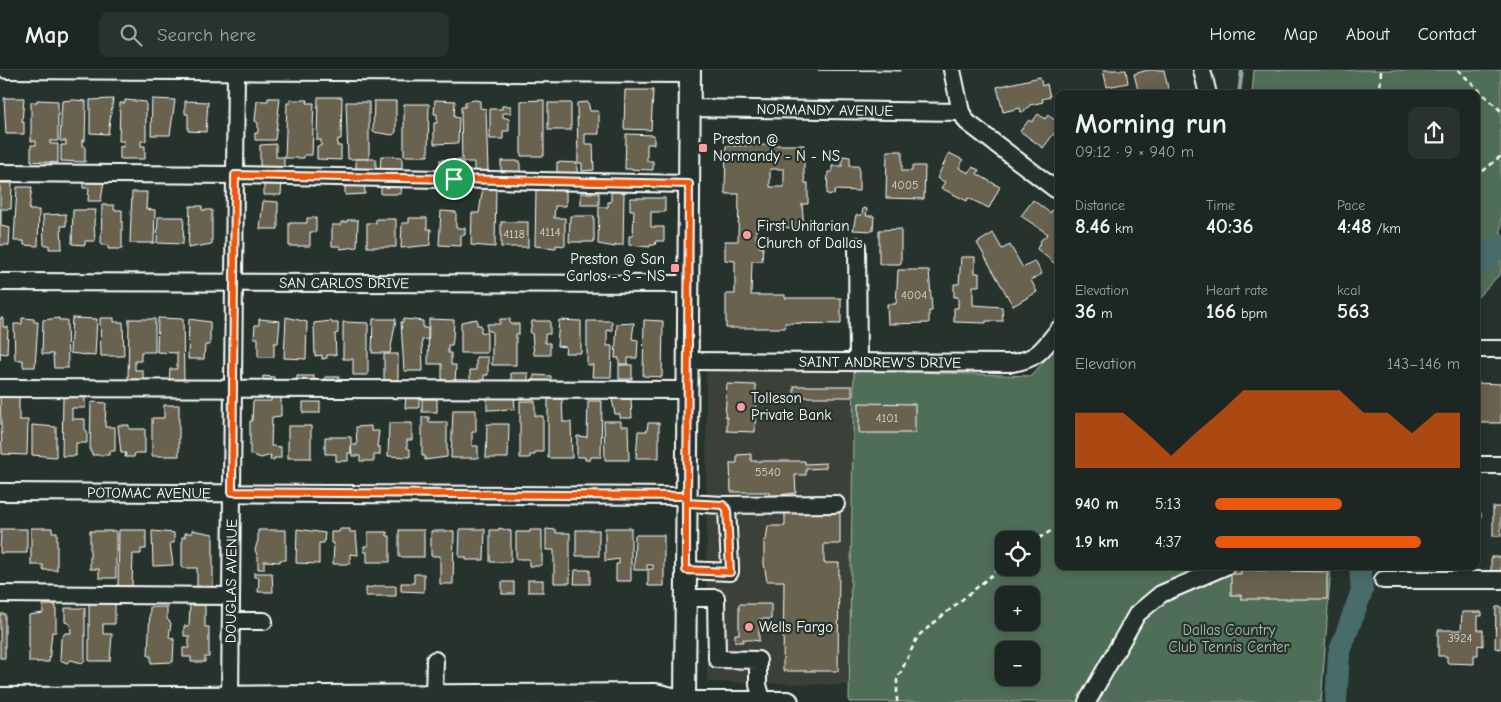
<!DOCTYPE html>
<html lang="en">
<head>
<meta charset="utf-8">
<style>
	:root { --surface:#1c2622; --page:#29322f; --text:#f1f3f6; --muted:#a0a5a5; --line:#3a4340; --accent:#ea580c }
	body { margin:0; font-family:"Comic Neue",sans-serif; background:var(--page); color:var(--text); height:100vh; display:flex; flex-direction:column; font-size:19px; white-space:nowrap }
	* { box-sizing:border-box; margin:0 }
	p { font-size:16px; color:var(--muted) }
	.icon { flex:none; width:28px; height:28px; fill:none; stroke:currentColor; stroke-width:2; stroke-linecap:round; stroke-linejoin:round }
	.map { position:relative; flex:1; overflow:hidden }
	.sheet { position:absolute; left:1055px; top:20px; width:425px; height:480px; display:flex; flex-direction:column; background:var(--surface); border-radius:10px; box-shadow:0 2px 12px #0003,0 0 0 1px var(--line) }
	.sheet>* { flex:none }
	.buttons { position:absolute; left:995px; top:461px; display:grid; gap:10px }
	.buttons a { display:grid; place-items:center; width:45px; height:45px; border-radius:10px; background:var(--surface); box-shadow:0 2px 12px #0003,0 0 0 1px var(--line); font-size:25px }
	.pin { position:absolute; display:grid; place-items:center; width:42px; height:42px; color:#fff; margin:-21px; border:2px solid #fff; border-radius:50%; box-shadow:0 1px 5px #0007 }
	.round { display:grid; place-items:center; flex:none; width:52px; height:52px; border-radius:10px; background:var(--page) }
	.summary { display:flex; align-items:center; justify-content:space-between; height:85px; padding:0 20px }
	h1 { font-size:28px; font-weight:700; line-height:38px }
	.figures { display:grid; grid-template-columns:repeat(3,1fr); gap:8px; height:85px; padding:5px 20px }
	.figures div { display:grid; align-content:center }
	.figures b { font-size:21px; font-weight:700 }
	.figures small { font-size:14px; font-weight:400 }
	.figures p { font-size:14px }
	.chart { height:140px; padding:10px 20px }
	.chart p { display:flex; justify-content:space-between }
	.chart svg { width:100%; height:90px; margin-top:5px; fill:var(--accent); opacity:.7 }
	ul { padding:0 20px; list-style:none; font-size:16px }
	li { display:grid; grid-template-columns:80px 60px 1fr; align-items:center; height:38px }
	li i { height:12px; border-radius:6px; background:var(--accent) }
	header { display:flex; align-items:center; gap:30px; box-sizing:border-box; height:70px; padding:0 25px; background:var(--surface); border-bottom:1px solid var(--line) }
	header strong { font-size:24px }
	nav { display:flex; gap:28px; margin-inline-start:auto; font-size:18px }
	.search { width:350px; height:45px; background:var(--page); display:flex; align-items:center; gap:12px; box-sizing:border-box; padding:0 18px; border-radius:10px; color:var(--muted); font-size:19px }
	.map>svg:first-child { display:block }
	.built { fill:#3a4138 }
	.green { fill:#4f6e58; stroke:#a7b6ac; fill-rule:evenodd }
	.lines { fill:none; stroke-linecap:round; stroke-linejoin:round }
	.stream { stroke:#91a7a6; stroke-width:4 }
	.river { stroke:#476c6b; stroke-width:22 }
	.building { fill:#676250; stroke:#fff; fill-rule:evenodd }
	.minor-casing { stroke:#fff; stroke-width:20 }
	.major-casing { stroke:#fff; stroke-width:24 }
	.path { stroke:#fff; stroke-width:2.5; stroke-dasharray:5 4; stroke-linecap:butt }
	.minor { stroke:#26332d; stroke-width:16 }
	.major { stroke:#26332d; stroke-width:20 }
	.route-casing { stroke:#fff; stroke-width:10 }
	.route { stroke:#ea580c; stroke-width:6 }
	.poi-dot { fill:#ff9aa2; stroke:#26332d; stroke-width:2 }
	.labels { text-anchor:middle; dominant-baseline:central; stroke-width:4.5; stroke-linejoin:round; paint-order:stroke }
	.number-label { font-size:12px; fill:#d9d8d3 }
	.street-label { font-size:15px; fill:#fff; stroke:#26332d }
	.poi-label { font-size:15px; fill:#fff; stroke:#26332d; text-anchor:start }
	.park-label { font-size:15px; fill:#b0beb4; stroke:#26332d }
</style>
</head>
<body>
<header>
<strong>Map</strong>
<div class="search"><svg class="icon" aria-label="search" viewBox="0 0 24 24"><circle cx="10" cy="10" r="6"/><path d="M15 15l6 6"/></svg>Search here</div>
<nav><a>Home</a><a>Map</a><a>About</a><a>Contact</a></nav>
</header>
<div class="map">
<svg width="1501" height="632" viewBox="0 0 1501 632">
	<rect width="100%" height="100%" fill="#26332d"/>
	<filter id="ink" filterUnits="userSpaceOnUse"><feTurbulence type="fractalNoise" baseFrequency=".02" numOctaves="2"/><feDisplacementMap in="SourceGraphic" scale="10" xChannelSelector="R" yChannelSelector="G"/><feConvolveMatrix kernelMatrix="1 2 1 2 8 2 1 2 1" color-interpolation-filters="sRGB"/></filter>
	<g filter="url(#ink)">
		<polygon class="built" points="706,300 854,300 849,615 707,612"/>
		<g class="green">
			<polygon points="1254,0 1501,0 1501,203 1476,229 1476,24 1252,24"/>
			<path d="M1059,274V496H1331L1321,632H849L854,300L1031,306ZM1004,470H1031V498H1004ZM1004,525H1031V552H1004ZM1004,580H1031V608H1004Z"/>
		</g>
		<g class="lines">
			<polyline class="stream" points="1239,24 1242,0"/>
			<g class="river">
				<polyline points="1476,197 1501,175"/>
				<polyline points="1336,632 1339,583 1362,521 1360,496"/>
			</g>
		</g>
		<g class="building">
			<polygon points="818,0 901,0 901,1"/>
			<polygon points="1103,0 1126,0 1128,13 1107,17"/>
			<polygon points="1148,0 1164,0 1169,23 1139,24 1134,4"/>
			<polygon points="1040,7 1042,16 1047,14 1050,27 1042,29 1043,32 1030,35 1025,41 1021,42 1020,38 1003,42 997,17"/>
			<polygon points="625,20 653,20 651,60 624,59"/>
			<polygon points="318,27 342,27 341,69 338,69 337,76 341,76 341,90 317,89 317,76 321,76 321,70 317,70"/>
			<polygon points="4,28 24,28 22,52 24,52 24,64 6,64"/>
			<polygon points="268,28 280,28 275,70 255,70 255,63 258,63 258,53 255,51 257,31 268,31"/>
			<polygon points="113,29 108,64 90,63 90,30"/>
			<polygon points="152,29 175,30 170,65 151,65"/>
			<polygon points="37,30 58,31 58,71 50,71 50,74 58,74 58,93 31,91 31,75 36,75 36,71 31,71 31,32 37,32"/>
			<polygon points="74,30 86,31 85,71 82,70 82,76 85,76 85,92 61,91 61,75 66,75 66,71 60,71 62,31"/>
			<polygon points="125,30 146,32 146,71 141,71 141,76 145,76 145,89 120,89 120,76 124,77 124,71 119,71 120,33 125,33"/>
			<polygon points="290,30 308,30 307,33 314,33 312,85 304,85 304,88 285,88 287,33 290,33"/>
			<polygon points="435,30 455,31 454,47 459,48 458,73 434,74 434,53 437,53 437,44 434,44"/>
			<polygon points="475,30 480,31 480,38 486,39 488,101 474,102 474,92 462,92 461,37 465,37 465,32"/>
			<polygon points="544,30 544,86 521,86 521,31"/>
			<polygon points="185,31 208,32 206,62 188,61 188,44 185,44"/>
			<polygon points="374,31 396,31 396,62 393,65 373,62"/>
			<polygon points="346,32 369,32 369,89 348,89"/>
			<polygon points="588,32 590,41 597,41 599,43 599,64 585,64 585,74 593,74 594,100 582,101 582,93 578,93 577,33"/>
			<rect x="548" y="33" width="23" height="27"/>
			<polygon points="404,34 429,34 428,86 404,86"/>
			<polygon points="502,36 511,36 511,43 503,43 503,47 509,49 509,61 503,61 503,69 490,69 490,39 502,39"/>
			<polygon points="1038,44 1045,49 1048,45 1057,52 1059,57 1043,78 1020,61 1029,50 1032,52"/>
			<polygon points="626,64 654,65 654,74 647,74 647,91 653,91 653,100 625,99"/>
			<polygon points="276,74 276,87 284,87 284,100 260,100 260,75"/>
			<path d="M771,75H804V104L805,113H808V134H802L804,159L756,155V171H759V177H763L762,191H752L751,225H785V228H841V254L785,253V258H726V224H735V191L725,190V171H738L739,124H725L726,76ZM770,99H784V117H770Z"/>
			<polygon points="887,81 902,81 902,101 912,101 912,96 925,96 924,129 886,128"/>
			<polygon points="949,83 963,90 959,98 969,103 972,97 979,100 977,104 1000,117 989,138 968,128 967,131 941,118 945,112 937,108"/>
			<polygon points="381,86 402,87 402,100 380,100"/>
			<polygon points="842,86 850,87 850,96 859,96 859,121 835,120 834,125 827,124 828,102 832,102 832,96 842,96"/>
			<rect x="356" y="89" width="20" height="15"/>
			<rect x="440" y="90" width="20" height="12"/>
			<rect x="501" y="91" width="19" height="13"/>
			<polygon points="557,92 577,93 577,104 557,104"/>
			<polygon points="83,106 104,110 101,131 88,131 89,118 83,118"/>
			<polygon points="264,108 282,108 281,125 264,125"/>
			<polygon points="345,109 364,109 365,124 345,125"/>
			<polygon points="381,110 402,110 401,124 381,124"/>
			<polygon points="484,110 496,113 495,177 471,175 472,143 479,143"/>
			<polygon points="0,113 12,113 11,139 1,139 1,156 10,158 9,175 0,175"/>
			<polygon points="17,117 32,117 29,140 39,140 38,176 24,175 24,171 14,171"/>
			<polygon points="536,119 566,120 566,136 555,136 554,148 565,148 565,176 556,175 556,178 535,176"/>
			<polygon points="132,122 147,122 146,139 155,140 154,173 130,173"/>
			<polygon points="611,122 624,122 623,175 615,175 615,177 598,174 599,137 608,137 608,132 611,132"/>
			<rect x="581" y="123" width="18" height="12"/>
			<polygon points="630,128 665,128 665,142 651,142 651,157 664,157 664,171 656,171 655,175 650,175 650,177 629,175 629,166 633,166 634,140 630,140"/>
			<polygon points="1033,130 1050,143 1052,140 1059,145 1059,197 1037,179 1041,170 1048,164 1021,146"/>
			<polygon points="263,131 278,132 278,159 260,159"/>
			<polygon points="102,135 114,135 114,140 122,140 122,179 108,179 108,175 101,175"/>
			<polygon points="190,136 202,136 202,140 212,140 212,174 188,178"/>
			<polygon points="863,138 867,139 866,146 874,146 873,161 853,160 856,145 862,145"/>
			<polygon points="73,140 96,140 94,152 95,171 85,171 85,175 72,174"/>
			<polygon points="441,141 456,142 456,158 465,158 465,165 461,165 461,176 439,175"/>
			<polygon points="66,144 66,156 61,156 62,179 49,179 49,175 44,175 43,145"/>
			<polygon points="570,146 594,146 594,172 569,172"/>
			<polygon points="158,147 184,147 183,174 157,173"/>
			<polygon points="307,148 316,148 316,162 310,162 310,176 289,176 289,153 307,153"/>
			<polygon points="409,148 427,148 427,159 431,159 430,175 401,178 402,153 409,153"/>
			<polygon points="376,149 396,149 396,177 367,177 367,153 376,153"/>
			<polygon points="347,150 358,150 357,177 340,179 340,176 332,176 332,155 341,155 341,152 347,152"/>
			<rect x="501" y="152" width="27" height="25"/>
			<polygon points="901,159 901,194 879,194 879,160"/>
			<polygon points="993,163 1002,179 1010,175 1023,198 1035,191 1042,204 1031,210 1037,222 1013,236 977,173"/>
			<polygon points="961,187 975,187 975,203 979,203 979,216 973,216 973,235 1002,237 1003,251 986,251 986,253 954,252 954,238 958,238 958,227 954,227 954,214 959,214"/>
			<polygon points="898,200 929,200 932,241 929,241 929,253 888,254 887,234 896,234"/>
			<polygon points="286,247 307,252 306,289 284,288"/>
			<polygon points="0,248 3,248 3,257 8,257 7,284 0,283 0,290"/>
			<polygon points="22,248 34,249 34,252 38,252 35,297 23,297 23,290 15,290 14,254 22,254"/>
			<polygon points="59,248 59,250 67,250 68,298 54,298 53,284 42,284 43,250"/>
			<polygon points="72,248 97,249 95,286 70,283"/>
			<polygon points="100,248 114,248 114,252 123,252 124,286 101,286"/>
			<polygon points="158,248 183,249 184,314 169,314 170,299 177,299 177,283 157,282"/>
			<polygon points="129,249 155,249 155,282 141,282 141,291 135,291 135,300 143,300 143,314 128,314"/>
			<polygon points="189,249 210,252 210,275 205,275 204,289 188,289"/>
			<polygon points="259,249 280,251 278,273 274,273 274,287 258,287 258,268 254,268 255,255 259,255"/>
			<polygon points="373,249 396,249 390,283 372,283"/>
			<polygon points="403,249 423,251 423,258 428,258 428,269 422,270 423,301 404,301 401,252 403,252"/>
			<polygon points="429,249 454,250 453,269 452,275 448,275 448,283 451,283 451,295 456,295 455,314 442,314 442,294 428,294"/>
			<polygon points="477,249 477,255 481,255 481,262 487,263 487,283 461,283 461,252"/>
			<polygon points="500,249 510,249 510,254 519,254 519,264 516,264 516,295 492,295 492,261 487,261 487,254 500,254"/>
			<polygon points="559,250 581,251 581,283 565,283 566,277 557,276"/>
			<polygon points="644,250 663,251 662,307 643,306"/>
			<polygon points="331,251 332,253 338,253 338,263 335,264 336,285 327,285 327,288 322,289 322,285 315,286 314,253"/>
			<polygon points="532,251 550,251 550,264 545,264 545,273 550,273 550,285 534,285 532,263 530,263"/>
			<polygon points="587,251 612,251 612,261 607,260 607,276 612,276 611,307 592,307 593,295 587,295"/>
			<polygon points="343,252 368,253 368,305 353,305 353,289 343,289"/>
			<polygon points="634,253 632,269 638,270 637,288 628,288 628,294 619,294 619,288 615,288 617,254"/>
			<rect x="384" y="284" width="14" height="31"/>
			<polygon points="476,287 488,287 488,305 484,305 484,314 470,314 470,300 476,300"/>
			<rect x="619" y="295" width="13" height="14"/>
			<rect x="511" y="303" width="17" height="15"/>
			<polygon points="534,305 551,306 550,317 534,317"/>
			<polygon points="263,306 274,307 274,317 263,317"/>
			<rect x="297" y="306" width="17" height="12"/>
			<polygon points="325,307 339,307 338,319 325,318"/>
			<polygon points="1476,313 1501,314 1501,353 1476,353"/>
			<polygon points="727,314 756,315 755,362 727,361 727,347 725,347"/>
			<rect x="794" y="316" width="58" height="11"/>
			<polygon points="406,325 419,325 419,338 405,338"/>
			<polygon points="514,325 515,339 487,340 487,326"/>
			<polygon points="63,326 85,326 85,338 72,338 72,349 85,349 85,361 87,361 87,373 76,373 76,386 62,386"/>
			<polygon points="0,327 19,327 19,350 28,350 27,385 2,384"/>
			<polygon points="271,327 281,327 281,346 272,347 271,376 281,377 281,388 274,388 274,390 270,390 271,385 261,388 250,384 250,351 252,351 253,331 271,331"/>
			<rect x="422" y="329" width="15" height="13"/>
			<polygon points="548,329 562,329 563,352 571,352 572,388 548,388"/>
			<polygon points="612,329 631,329 632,348 620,348 620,344 615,344"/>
			<polygon points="520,331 535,331 535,346 543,346 543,382 535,382 535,385 530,385 530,388 520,388"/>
			<polygon points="588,331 602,331 601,387 591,387 590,390 585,390 585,387 577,387 577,366 587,367"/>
			<polygon points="91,332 106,333 105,357 115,357 115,381 109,381 109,385 92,385 92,382 90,382"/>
			<rect x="303" y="332" width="17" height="11"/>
			<polygon points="859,333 915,334 915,363 859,363"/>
			<polygon points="164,335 179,335 179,386 152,386 152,348 164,348"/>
			<polygon points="453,340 476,340 476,362 472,362 472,376 478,376 478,388 451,388"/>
			<polygon points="422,347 429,347 429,352 447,352 447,387 425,390 425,386 422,386"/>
			<polygon points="604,351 621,351 621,356 628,356 629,390 605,390"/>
			<polygon points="389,353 412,353 412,370 407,370 407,378 410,379 410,387 388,386"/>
			<polygon points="648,353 659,353 659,388 636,388 638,361 647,361"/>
			<polygon points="487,354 509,354 508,388 486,388"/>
			<polygon points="32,355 56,357 56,387 32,385"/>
			<polygon points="118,355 129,355 129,359 145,359 145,383 135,383 134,387 125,387 126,383 121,383"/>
			<rect x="288" y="356" width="23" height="32"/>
			<polygon points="371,356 371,361 379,361 377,377 380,377 380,385 374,385 374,391 360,391 360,386 352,386 351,375 357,375 356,357"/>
			<polygon points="325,367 351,367 351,383 348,383 348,391 336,391 336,384 325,384"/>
			<polygon points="751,384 751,391 805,391 805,394 826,393 826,398 806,399 806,405 795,405 796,423 769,426 769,422 731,422 730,393 737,393 737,385"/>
			<rect x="1493" y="437" width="8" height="29"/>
			<polygon points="785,440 840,441 840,474 824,474 824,493 839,493 838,601 783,601 784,511 767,511 764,494 764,470 766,470 768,456 785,456"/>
			<polygon points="1476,443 1481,443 1480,462 1476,462"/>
			<polygon points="31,458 52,458 52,462 57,462 57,500 43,500 43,495 31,495"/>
			<polygon points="499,458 511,461 511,492 490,492 490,460 499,460"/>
			<polygon points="605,458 631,458 631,511 616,511 616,494 619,494 619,489 605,491"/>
			<polygon points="1,459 27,459 27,483 0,483"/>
			<polygon points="297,459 325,463 324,473 319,473 319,494 296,493"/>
			<polygon points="340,459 350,459 350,462 356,462 358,485 350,484 350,494 333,494 334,473 331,473 331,462 339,462"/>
			<polygon points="460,459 485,459 484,490 466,490 466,487 459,487"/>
			<polygon points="546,459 556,460 556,463 570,463 570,513 554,513 554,480 546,480"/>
			<polygon points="119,460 146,460 146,479 141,479 141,484 133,484 132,517 118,517"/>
			<polygon points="192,460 213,464 213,517 197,517 197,498 182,498 182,467 185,467 185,463 192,463"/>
			<polygon points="258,460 286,460 286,490 280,490 280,492 264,491 264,499 258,499 258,487 255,480 258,470"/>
			<rect x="399" y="460" width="25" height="27"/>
			<polygon points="530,460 542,460 542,494 539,496 529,496 529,489 516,489 516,462 530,462"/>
			<rect x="576" y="460" width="23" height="26"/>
			<polygon points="90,461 116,461 116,508 99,508 99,499 90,499"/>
			<polygon points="152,461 174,463 174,473 170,473 173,495 153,496"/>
			<polygon points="431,461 454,461 453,514 440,514 440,486 431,486"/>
			<polygon points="368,462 387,462 387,466 390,466 390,492 367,492 367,482 364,482 364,476 368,476"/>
			<polygon points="635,465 664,465 664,516 648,516 648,499 653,499 653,495 647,495 647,500 634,500"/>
			<rect x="1491" y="487" width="10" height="19"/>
			<polygon points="1395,496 1413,496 1404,506"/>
			<polygon points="1441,496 1460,496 1460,501 1465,501 1464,508 1441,505"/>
			<polygon points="575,500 590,500 590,514 574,514"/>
			<polygon points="1241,500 1327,502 1327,529 1241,529 1241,525 1231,525 1231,504 1241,504"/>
			<polygon points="254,503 272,503 273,522 258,522 259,507 254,507"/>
			<polygon points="414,504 424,504 424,522 401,521 401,513 414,513"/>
			<rect x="528" y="510" width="15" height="12"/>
			<rect x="502" y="512" width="12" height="12"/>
			<polygon points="379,516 396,516 396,526 366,526 366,518"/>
			<polygon points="89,533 115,533 115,554 103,554 103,564 112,564 110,591 89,591"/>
			<polygon points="739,534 771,534 771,549 759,549 759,571 743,569 743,572 735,572 735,564 739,564"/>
			<polygon points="43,535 56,535 56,562 52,562 49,592 29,592 29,545 43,543"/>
			<polygon points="190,535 205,535 205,557 209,557 209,587 205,587 205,592 191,592 191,587 183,587 183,578 189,578 189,566 184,566 184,556 189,556"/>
			<polygon points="150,537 167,537 167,549 171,553 169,567 174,569 173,592 151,593 151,586 148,586"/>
			<polygon points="1496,537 1501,537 1501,579 1495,578"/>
			<polygon points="65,538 85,538 85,590 82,593 71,590 67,593 60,590 61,569 65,563 71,563 70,554 65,552"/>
			<polygon points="1462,542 1482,542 1482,546 1478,546 1478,560 1483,560 1483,576 1478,575 1478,585 1474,585 1474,594 1447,593 1447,586 1438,586 1438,560 1461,560"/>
			<rect x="0" y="544" width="5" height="44"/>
		</g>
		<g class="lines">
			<defs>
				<g id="minor">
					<polyline points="6,0 690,4"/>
					<polyline points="952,0 961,42 967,52 1059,122"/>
					<polyline points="1202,0 1208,24"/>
					<path id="s1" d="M690,38L961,42"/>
					<polyline points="0,103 235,105 689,114"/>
					<polyline points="857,176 858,292"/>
					<path id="s2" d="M0,212L688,214"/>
					<polyline points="1476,279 1501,279"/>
					<path id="s3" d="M688,291L1012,293C1038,289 1043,279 1059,259"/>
					<polyline points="0,318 687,320"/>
					<polyline points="1476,395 1501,395"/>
					<path id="s4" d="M0,422L687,426"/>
					<polyline points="723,435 836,434"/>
					<polyline points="686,500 730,502 730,495 727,439 723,435 687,433"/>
					<polyline points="1383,510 1501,510"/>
					<polyline points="0,524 231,526"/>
					<polyline points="686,528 716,528 717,589 758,590 758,615 763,632"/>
					<polyline points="231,551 264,551"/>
					<polyline points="434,625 435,590"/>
					<path id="s5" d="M230,632L236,0"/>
					<polyline points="1087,632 1137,544 1161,524 1226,496"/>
				</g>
				<g id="major">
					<polyline points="0,628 655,624 685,631"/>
					<polyline points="678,632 788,632"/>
					<polyline points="685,632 690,0"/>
				</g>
			</defs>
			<use href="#minor" class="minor-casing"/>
			<use href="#major" class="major-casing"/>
			<g class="path">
				<polyline points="1458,0 1501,41"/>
				<polyline points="1380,24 1381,0"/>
				<polyline points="1476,107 1501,86"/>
				<polyline points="1031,473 1059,456"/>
				<polyline points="897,632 897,610 918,566 1004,495"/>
			</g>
			<use href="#minor" class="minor"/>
			<use href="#major" class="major"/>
		</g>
	</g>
	<g class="lines" filter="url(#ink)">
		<defs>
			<polyline id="route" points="454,109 235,105 232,422 686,426 686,500 730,502 727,439 723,435 687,433 689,114 454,109"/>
		</defs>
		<use href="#route" class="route-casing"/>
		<use href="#route" class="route"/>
	</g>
	<g class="poi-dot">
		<rect x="698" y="73" width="10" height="10" rx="2.5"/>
		<circle cx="747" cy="165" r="5"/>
		<rect x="670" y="193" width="10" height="10" rx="2.5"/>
		<circle cx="741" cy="337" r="5"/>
		<circle cx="749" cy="557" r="5"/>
	</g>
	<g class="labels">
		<g class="number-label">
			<text x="905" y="115">4005</text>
			<text x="550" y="162">4114</text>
			<text x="514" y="164">4118</text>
			<text x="914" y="225">4004</text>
			<text x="887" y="348">4101</text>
			<text x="768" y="402">5540</text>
			<text x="1460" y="568">3924</text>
		</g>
		<g class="street-label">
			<text stroke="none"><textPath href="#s1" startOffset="135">NORMANDY AVENUE</textPath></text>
			<text stroke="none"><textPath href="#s2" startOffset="344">SAN CARLOS DRIVE</textPath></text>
			<text stroke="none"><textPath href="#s3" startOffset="192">SAINT ANDREW'S DRIVE</textPath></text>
			<text stroke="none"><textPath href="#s4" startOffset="149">POTOMAC AVENUE</textPath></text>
			<text stroke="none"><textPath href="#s5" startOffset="121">DOUGLAS AVENUE</textPath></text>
		</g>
		<g class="poi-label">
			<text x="713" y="69">Preston @<tspan x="713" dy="17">Normandy - N - NS</tspan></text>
			<text x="757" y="156">First Unitarian<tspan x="757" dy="17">Church of Dallas</tspan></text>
			<text x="665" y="189" text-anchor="end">Preston @ San<tspan x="665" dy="17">Carlos - S - NS</tspan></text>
			<text x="751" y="328">Tolleson<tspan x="751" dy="17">Private Bank</tspan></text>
			<text x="759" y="557">Wells Fargo</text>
		</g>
		<g class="park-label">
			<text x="1229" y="560">Dallas Country<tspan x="1229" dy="17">Club Tennis Center</tspan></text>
		</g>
	</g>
</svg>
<div class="buttons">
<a><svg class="icon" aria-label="locate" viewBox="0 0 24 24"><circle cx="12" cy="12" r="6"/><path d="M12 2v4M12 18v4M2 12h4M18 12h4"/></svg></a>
<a>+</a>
<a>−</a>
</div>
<div class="pin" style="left:454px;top:109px;background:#1e9e55"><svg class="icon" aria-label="arrive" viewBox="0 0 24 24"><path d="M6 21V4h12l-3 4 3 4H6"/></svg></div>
<section class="sheet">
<div class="summary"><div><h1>Morning run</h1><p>09:12 · 9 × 940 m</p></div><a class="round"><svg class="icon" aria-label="share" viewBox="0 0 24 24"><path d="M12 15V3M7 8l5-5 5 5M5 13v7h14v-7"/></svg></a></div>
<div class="figures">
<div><p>Distance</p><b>8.46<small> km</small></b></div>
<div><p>Time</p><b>40:36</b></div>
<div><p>Pace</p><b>4:48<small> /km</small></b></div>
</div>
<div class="figures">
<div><p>Elevation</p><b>36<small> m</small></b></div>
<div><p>Heart rate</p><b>166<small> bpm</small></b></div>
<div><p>kcal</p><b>563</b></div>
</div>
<div class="chart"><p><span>Elevation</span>143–146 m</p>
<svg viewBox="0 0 160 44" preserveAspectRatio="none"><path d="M0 44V17L10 17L20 17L30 27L40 38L50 27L60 17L70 6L80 6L90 6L100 6L110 6L120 17L130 17L140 27L150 17L160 17V44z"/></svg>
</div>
<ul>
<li><b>940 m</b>5:13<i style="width:52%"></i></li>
<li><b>1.9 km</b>4:37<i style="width:84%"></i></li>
</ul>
</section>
</div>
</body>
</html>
